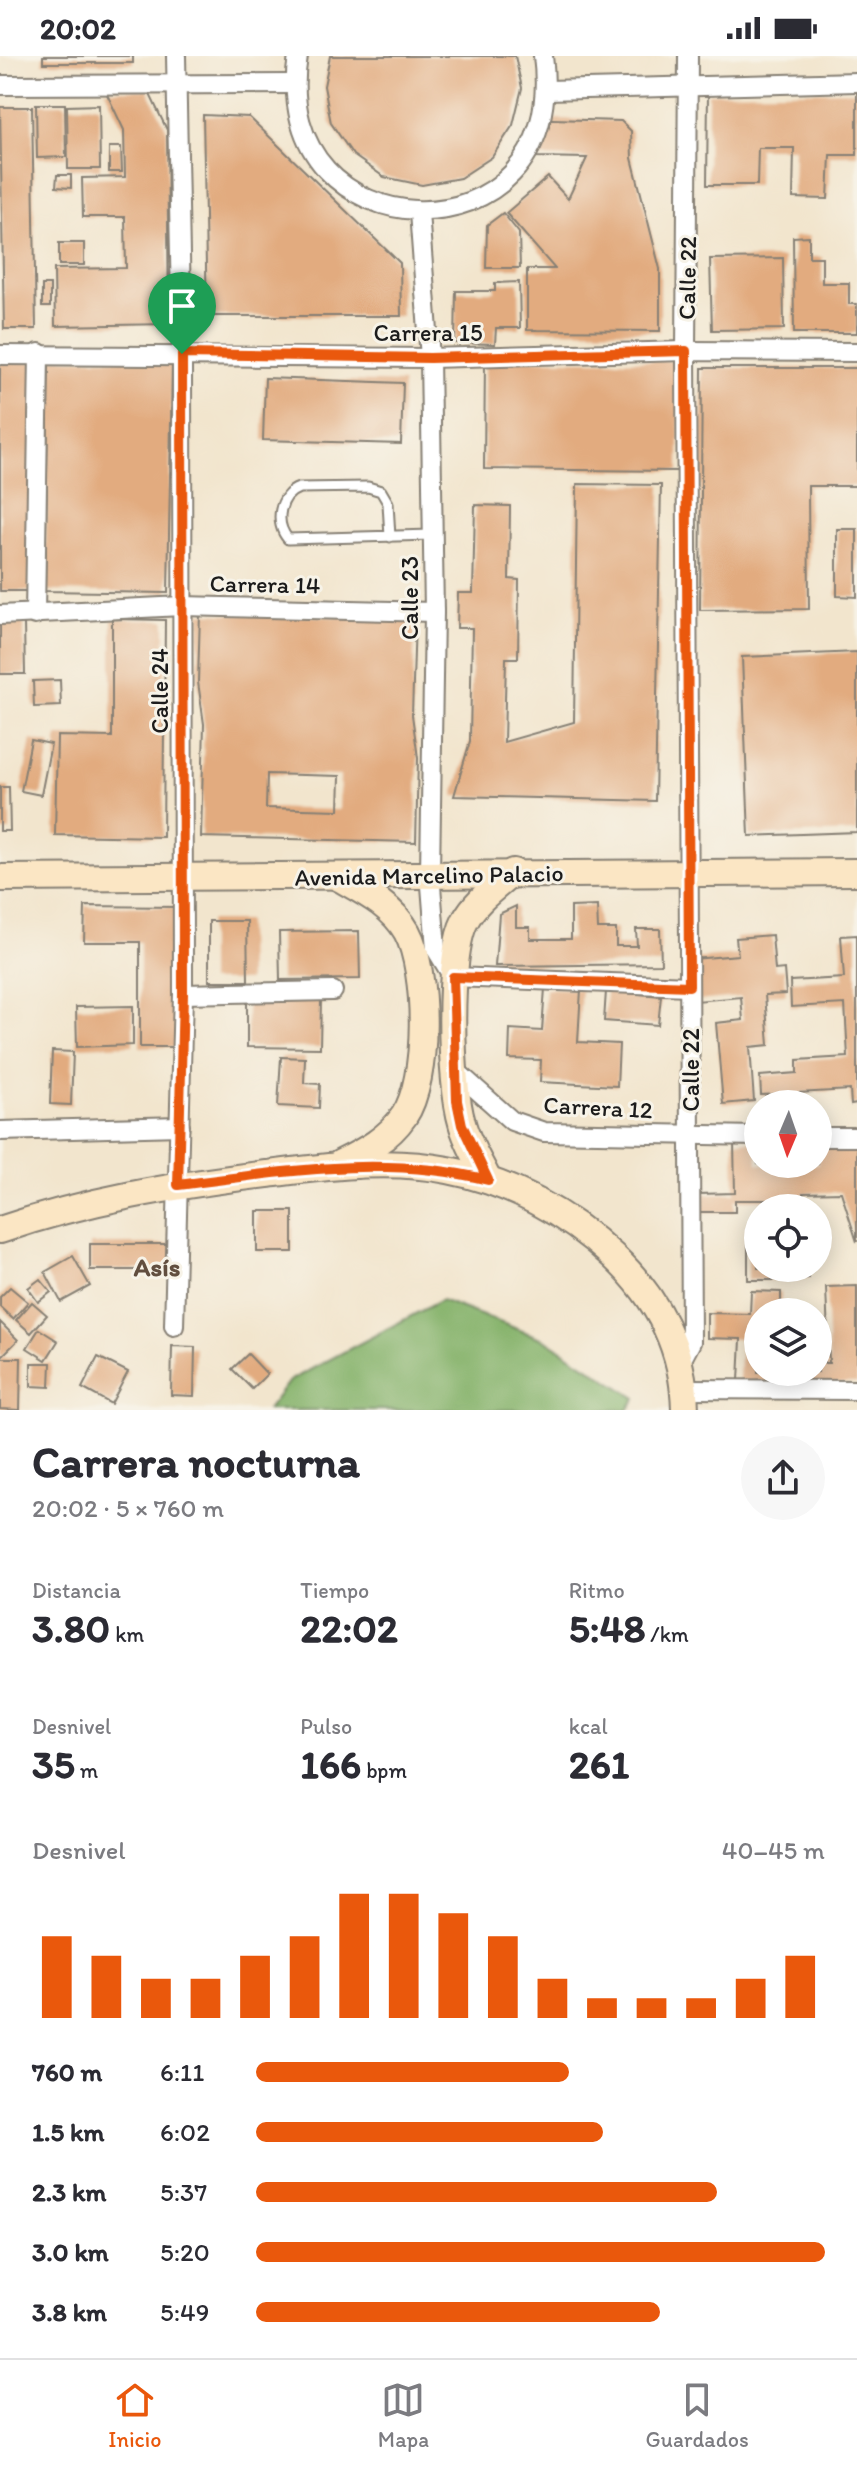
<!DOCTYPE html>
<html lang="es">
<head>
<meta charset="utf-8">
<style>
	:root { --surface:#fff; --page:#f7f7f7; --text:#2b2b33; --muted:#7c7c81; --line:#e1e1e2; --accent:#ea580c }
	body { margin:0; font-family:Itim,sans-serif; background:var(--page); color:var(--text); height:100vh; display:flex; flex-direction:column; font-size:30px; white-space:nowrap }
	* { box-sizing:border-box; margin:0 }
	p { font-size:26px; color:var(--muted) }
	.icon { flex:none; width:44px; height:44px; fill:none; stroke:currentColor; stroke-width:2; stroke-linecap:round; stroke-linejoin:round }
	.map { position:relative; height:1354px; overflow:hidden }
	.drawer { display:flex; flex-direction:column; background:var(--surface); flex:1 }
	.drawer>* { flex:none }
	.needle { width:52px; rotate:182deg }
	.tools { position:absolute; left:744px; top:1034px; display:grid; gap:16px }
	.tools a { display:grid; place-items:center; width:88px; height:88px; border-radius:50%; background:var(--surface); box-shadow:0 4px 20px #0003; font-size:40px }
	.pin { position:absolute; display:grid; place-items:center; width:68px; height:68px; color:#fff; margin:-82px -34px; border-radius:50% 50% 50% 0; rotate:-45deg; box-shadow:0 0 8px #0007 }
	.pin .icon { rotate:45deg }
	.round { display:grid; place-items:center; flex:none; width:84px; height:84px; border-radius:42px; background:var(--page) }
	.head { display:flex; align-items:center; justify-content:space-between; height:136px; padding:0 32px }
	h1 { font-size:44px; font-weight:700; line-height:60px }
	.metrics { display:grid; grid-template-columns:repeat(3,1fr); gap:12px; height:136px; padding:8px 32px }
	.metrics div { display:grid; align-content:center }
	.metrics b { font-size:40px; font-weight:700 }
	.metrics small { font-size:22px; font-weight:400 }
	.metrics p { font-size:22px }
	.chart { height:224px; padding:16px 32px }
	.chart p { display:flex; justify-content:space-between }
	.chart svg { width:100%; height:144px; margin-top:8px; stroke:var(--accent); stroke-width:6 }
	ul { padding:0 32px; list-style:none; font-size:26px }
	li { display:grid; grid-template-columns:128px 96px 1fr; align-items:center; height:60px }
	li i { height:20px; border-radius:10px; background:var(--accent) }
	.status { display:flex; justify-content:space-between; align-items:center; height:56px; padding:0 40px; background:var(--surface); direction:ltr }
	.status svg { height:22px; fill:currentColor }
	.dock { display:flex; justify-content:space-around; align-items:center; height:112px; border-top:2px solid var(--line); background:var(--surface); font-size:22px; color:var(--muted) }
	.dock a { display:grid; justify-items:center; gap:4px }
	.dock .active { color:var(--accent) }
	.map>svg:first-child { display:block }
	.forest { fill:#85b26b; stroke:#506744; stroke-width:2 }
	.building { fill:#e2ab7f; fill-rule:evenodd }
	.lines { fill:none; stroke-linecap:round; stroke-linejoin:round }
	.service-casing { stroke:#878074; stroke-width:13 }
	.minor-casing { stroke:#878074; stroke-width:22 }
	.secondary-casing { stroke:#878074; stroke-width:30 }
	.service { stroke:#fff; stroke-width:9 }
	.minor { stroke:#fff; stroke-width:18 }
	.secondary { stroke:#fbe6c4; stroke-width:26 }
	.route-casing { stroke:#fff; stroke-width:16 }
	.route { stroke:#ea580c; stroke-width:10 }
	.labels { text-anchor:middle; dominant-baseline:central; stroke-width:6; stroke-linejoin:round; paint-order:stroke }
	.street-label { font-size:24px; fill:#1c1c1c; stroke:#f7f3e8 }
	.neighbourhood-label { font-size:26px; font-weight:bold; fill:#614e3f; stroke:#f7f3e8 }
</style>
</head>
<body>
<div class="status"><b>20:02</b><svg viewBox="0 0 49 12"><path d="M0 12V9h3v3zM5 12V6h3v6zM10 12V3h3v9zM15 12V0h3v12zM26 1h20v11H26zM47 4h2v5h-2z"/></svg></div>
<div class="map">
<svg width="857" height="1354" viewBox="0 0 857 1354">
	<rect width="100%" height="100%" fill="#f7f3e8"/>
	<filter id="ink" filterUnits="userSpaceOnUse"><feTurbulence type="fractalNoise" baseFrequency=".0125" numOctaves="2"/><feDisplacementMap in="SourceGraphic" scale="16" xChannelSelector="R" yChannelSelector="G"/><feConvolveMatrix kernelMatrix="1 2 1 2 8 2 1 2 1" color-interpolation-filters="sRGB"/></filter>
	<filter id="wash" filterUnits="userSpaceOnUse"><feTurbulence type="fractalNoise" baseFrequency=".006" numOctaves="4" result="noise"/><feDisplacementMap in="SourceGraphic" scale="32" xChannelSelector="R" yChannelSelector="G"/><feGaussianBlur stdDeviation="1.8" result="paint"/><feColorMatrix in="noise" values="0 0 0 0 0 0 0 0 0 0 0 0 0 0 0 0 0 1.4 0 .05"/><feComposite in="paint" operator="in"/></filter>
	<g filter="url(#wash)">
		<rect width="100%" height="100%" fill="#f2e5cd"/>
		<polygon class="forest" points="441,1244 546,1284 636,1342 628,1354 267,1354 289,1325"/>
		<g id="blocks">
			<g class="building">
				<rect x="43" y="0" width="90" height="7"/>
				<polygon points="330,0 515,0 522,32 513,69 492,101 460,122 422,129 384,121 353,99 331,67 324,30"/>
				<polygon points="105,34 148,34 167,74 169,268 55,270 54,213 126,212 125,161 83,161 82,122 125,121 124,74"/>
				<polygon points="857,35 857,99 830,99 828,143 793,142 794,92 758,92 757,129 707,129 708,37"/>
				<polygon points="36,48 65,48 66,101 37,102"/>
				<polygon points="99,49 100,113 68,113 67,50"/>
				<polygon points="0,51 32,51 36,273 4,273"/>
				<polygon points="203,59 249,61 400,207 401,260 207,260"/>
				<polygon points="552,63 621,65 631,75 632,102 660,213 660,275 527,274 527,213 555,213 506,157 548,121 568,143 587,102 534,101 538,82"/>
				<polygon points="109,91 121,91 122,116 109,116"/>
				<polygon points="57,119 71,119 71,132 56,131"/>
				<polygon points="503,157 519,177 520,212 486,212 487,169"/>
				<polygon points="809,180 809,201 822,201 822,227 849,227 849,248 857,248 857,277 794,277 793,181"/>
				<rect x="59" y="187" width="25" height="22"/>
				<polygon points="783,202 784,273 712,274 710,203"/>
				<polygon points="519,226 520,272 496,272 495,288 455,287 456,235 495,235 495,227"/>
				<rect x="42" y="229" width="8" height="22"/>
				<polygon points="49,302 172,304 168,537 45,535"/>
				<polygon points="485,303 680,305 679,415 484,413"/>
				<polygon points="0,306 34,306 30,535 0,535"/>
				<polygon points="702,312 857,312 857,430 808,430 809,553 700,554"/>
				<polygon points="265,322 403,327 401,388 263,384"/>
				<polygon points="577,428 661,429 655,745 454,740 470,685 472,572 457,572 458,537 473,537 475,449 510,450 509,523 519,524 518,602 506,602 504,686 574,666"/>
				<polygon points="837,473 857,473 857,541 837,540"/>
				<path d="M200,557L415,563L412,659L418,702L416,786L201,781L204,668L198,626ZM267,718L340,720L339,754L266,752Z"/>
				<polygon points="112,563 165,564 163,781 55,779 57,680 112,681"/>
				<polygon points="0,567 24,567 25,618 0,618"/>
				<polygon points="857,596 857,776 749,780 742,601"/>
				<polygon points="60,624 61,650 34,651 33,625"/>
				<polygon points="31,684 51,688 41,739 21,735"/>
				<polygon points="0,731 9,731 10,775 0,775"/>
				<polygon points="85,850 177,851 176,991 140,991 140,886 84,886"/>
				<polygon points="516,850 516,871 530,871 530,883 571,883 571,851 597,850 598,873 616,873 616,890 637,890 636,873 660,873 661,908 495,910 499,858"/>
				<polygon points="209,865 247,865 248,925 209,925"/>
				<polygon points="359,875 360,923 280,924 279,876"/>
				<polygon points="772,879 775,914 784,913 786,938 765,939 769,989 750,991 754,1045 723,1048 716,967 743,964 741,941 696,945 693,903 738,899 736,882"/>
				<polygon points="857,879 857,1048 851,1049 850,1034 761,1039 760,1020 797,1017 797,1004 848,1001 845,948 791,951 790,925 844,922 841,880"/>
				<polygon points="545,932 581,933 578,986 619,988 617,1030 540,1026 541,1004 509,1003 510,973 542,975"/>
				<polygon points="606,935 661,940 658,969 604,965"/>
				<polygon points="247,941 321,942 320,992 247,991"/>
				<polygon points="133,950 133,989 77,991 76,951"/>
				<polygon points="52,995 73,996 71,1049 50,1048"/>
				<polygon points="281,1001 305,1002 304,1027 320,1028 319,1052 278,1050"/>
				<polygon points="818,1084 857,1084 857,1186 841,1136 803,1137 805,1152 777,1152 776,1144 735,1144 735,1156 698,1156 698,1138 735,1137 734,1085 758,1085 758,1108 818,1108"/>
				<rect x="257" y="1155" width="36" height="41"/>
				<rect x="90" y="1188" width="83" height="26"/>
				<polygon points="748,1189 758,1189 758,1212 775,1212 775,1224 748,1224"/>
				<polygon points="73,1200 90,1230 61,1246 45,1216"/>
				<rect x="783" y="1212" width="26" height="10"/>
				<polygon points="40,1223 51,1236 38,1246 28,1232"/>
				<polygon points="857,1230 857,1327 801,1328 800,1316 818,1316 818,1307 829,1307 826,1231"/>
				<polygon points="10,1231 28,1246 13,1263 0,1251 0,1241"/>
				<polygon points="751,1235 781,1236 781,1256 758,1256 758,1316 779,1316 779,1326 739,1325 741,1283 707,1282 707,1257 750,1258"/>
				<polygon points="32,1246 47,1259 31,1277 16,1264"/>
				<polygon points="0,1266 18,1284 1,1301 0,1300"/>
				<polygon points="39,1273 58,1285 46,1304 27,1292"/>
				<polygon points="172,1290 195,1291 194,1340 171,1339"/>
				<polygon points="248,1298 267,1318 252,1333 232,1313"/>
				<polygon points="98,1301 128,1316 111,1348 82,1332"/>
				<polygon points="0,1302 21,1302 20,1354 0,1353"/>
				<polygon points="31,1307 51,1307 50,1331 31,1330"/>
			</g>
		</g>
	</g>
	<g filter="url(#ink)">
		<use href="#blocks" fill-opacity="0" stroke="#878074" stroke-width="2"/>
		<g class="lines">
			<defs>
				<path id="service" d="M390,481L388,447L381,435L368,431L299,432C279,439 274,467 288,483L432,479"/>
				<g id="minor">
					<path d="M298,0C266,199 571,212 543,0"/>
					<polyline points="0,29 293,28"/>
					<polyline points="547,34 857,26"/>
					<polyline points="419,156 430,302 434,556 430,817 436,893 453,921 689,930"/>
					<polyline points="0,299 430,302 686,295 857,296"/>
					<polyline points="0,559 182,550 434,556"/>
					<polyline points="35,559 39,297"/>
					<polyline points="183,938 333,935"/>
					<polyline points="456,1015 512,1065 544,1076 758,1080"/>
					<polyline points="0,1075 180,1070"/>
					<polyline points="818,1081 857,1081"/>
					<polyline points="174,1270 183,938 182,298 176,0"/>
					<polyline points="681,1305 691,1286 686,295 688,0"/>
					<polyline points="685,1333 857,1334"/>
				</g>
				<g id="secondary">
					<path d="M336,820C362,835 392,849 407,876C428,915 429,1024 404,1060C388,1083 365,1095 341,1107"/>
					<polyline points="0,822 857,816"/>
					<path d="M488,1124C479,1105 467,1087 462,1067C450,1028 447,900 465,865C476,844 496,831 513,816"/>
					<path d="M0,1174C87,1144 176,1129 267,1118C326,1111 389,1102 448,1114C510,1126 567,1157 613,1200C657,1241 684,1293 685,1354"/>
				</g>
			</defs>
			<use href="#service" class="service-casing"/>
			<use href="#minor" class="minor-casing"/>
			<use href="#secondary" class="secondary-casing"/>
			<use href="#service" class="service"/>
			<use href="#minor" class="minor"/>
			<use href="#secondary" class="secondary"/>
		</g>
	</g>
	<g class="lines" filter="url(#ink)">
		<defs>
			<path id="route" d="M686,295L689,930L453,921L457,1045L462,1069L488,1124C384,1098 282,1116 178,1129L183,938L182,298L430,302Z"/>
		</defs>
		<use href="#route" class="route-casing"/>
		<use href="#route" class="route"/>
	</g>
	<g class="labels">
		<g class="street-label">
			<text transform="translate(687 222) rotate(-89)">Calle 22</text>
			<text x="428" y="276">Carrera 15</text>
			<text transform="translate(265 528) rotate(1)">Carrera 14</text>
			<text transform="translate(409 542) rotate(-90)">Calle 23</text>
			<text transform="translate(159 635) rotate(-90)">Calle 24</text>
			<text transform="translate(429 819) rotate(-1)">Avenida Marcelino Palacio</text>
			<text transform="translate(690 1014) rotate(-90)">Calle 22</text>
			<text transform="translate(598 1051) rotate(3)">Carrera 12</text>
		</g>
		<g class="neighbourhood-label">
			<text x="157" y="1211">Asís</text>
		</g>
	</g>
</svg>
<div class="tools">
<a><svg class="needle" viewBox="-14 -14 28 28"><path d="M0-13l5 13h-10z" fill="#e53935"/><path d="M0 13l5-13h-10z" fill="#7c7c81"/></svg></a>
<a><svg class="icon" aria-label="locate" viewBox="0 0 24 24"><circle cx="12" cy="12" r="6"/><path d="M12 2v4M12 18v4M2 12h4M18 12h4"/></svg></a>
<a><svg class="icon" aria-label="layers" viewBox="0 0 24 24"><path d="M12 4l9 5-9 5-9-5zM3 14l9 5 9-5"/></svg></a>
</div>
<div class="pin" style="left:182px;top:298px;background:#1e9e55"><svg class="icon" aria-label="arrive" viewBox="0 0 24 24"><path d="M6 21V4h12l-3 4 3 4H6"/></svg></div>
</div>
<section class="drawer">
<div class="head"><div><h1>Carrera nocturna</h1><p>20:02 · 5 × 760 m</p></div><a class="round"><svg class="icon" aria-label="share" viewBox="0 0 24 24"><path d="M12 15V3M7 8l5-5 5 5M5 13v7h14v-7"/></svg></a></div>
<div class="metrics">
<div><p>Distancia</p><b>3.80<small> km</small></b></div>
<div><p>Tiempo</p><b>22:02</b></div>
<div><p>Ritmo</p><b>5:48<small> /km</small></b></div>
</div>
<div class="metrics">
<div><p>Desnivel</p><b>35<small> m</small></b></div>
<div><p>Pulso</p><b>166<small> bpm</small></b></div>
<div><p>kcal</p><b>261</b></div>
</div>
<div class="chart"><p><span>Desnivel</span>40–45 m</p>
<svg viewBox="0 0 160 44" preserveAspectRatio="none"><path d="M5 44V19M15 44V25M25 44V32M35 44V32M45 44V25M55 44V19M65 44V6M75 44V6M85 44V12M95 44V19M105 44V32M115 44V38M125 44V38M135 44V38M145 44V32M155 44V25"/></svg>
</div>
<ul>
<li><b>760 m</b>6:11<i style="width:55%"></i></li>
<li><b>1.5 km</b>6:02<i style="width:61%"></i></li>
<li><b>2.3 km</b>5:37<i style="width:81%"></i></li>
<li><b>3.0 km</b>5:20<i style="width:100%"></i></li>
<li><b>3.8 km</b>5:49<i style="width:71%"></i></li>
</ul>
</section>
<nav class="dock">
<a class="active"><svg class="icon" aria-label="home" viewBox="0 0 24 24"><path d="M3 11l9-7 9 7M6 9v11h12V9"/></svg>Inicio</a>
<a><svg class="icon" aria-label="map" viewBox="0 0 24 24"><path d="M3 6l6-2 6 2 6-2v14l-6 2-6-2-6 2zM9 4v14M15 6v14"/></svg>Mapa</a>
<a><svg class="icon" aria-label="saved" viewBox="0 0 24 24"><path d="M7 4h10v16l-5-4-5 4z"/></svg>Guardados</a>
</nav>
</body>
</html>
